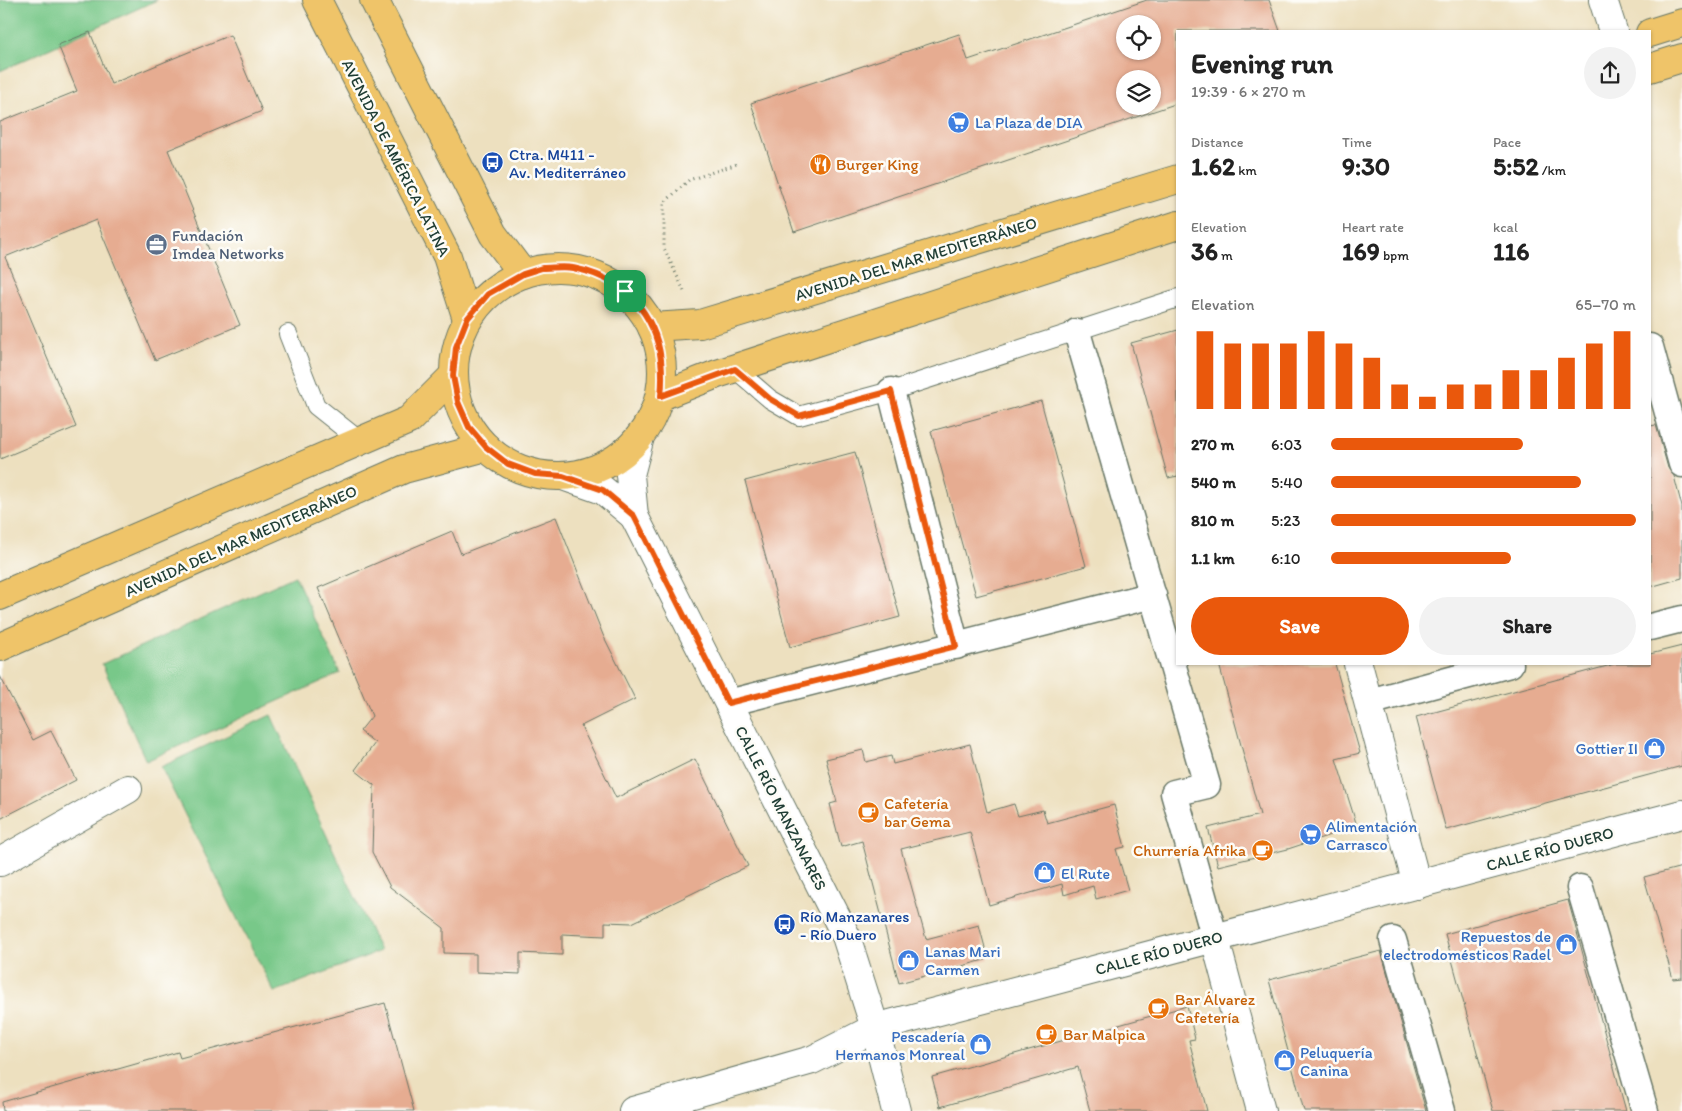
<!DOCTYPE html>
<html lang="en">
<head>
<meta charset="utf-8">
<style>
	:root { --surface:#fff; --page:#f2f2f2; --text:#222; --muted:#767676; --accent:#ea580c }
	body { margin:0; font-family:Itim,sans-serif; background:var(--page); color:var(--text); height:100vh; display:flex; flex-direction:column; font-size:19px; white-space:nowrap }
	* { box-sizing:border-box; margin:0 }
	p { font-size:16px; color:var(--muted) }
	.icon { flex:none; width:28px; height:28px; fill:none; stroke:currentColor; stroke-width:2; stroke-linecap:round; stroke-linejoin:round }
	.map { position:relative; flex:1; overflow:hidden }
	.side { position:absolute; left:1176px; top:30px; width:475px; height:635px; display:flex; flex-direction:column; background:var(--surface); border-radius:0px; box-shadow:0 1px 4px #0004 }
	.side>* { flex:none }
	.tools { position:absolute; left:1116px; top:15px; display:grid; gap:10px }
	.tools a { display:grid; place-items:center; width:45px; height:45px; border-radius:50%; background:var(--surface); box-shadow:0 1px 4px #0004; font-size:25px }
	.pin { position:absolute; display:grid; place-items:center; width:42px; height:42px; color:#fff; margin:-21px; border-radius:10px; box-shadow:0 2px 8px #0006 }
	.round { display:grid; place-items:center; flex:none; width:52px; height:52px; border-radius:26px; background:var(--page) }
	.summary { display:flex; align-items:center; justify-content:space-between; height:85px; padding:0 15px }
	h1 { font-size:28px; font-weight:800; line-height:38px }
	.figures { display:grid; grid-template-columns:repeat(3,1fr); gap:8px; height:85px; padding:5px 15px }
	.figures div { display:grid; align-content:center }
	.figures b { font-size:25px; font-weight:800 }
	.figures small { font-size:14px; font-weight:400 }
	.figures p { font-size:14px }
	.chart { height:140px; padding:10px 15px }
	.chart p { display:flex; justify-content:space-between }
	.chart svg { width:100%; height:90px; margin-top:5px; stroke:var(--accent); stroke-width:6 }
	.button { display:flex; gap:10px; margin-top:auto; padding:10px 15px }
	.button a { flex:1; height:58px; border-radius:30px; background:var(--accent); color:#fff; font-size:20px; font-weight:800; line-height:58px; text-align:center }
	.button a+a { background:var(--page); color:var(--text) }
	ul { padding:0 15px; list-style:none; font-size:16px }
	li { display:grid; grid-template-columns:80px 60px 1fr; align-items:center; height:38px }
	li i { height:12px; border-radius:6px; background:var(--accent) }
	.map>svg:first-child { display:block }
	.green { fill:#78c889; stroke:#4c825e }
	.building { fill:#e6ac91; fill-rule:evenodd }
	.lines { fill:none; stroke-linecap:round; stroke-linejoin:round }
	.service-casing { stroke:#677665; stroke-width:20 }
	.pedestrian-casing { stroke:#677665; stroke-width:29 }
	.minor-casing { stroke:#677665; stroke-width:30 }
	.primary-casing { stroke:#677665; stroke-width:30 }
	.path { stroke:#677665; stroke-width:3; stroke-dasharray:1 4; stroke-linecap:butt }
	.service { stroke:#fff; stroke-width:18 }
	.pedestrian { stroke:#fff; stroke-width:26 }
	.minor { stroke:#fff; stroke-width:28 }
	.primary { stroke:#efc469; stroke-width:28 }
	.route-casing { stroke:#fff; stroke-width:10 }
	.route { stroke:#ea580c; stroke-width:6 }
	.labels { text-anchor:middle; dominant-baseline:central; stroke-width:5; stroke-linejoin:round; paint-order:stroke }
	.shop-label { font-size:16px; fill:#366cbe; stroke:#fdfcf7; text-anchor:start }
	.transit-label { font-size:16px; fill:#164399; stroke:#fdfcf7; text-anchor:start }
	.street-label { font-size:16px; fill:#1f3d34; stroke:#fdfcf7 }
	.food-label { font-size:16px; fill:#c56008; stroke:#fdfcf7; text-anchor:start }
	.service-label { font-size:16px; fill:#4e5e75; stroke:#fdfcf7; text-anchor:start }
</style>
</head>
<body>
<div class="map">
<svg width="1682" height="1111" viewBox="0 0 1682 1111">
	<rect width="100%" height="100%" fill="#fdfcf7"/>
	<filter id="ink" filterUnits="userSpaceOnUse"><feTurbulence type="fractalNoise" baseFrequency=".02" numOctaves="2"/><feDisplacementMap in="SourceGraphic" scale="10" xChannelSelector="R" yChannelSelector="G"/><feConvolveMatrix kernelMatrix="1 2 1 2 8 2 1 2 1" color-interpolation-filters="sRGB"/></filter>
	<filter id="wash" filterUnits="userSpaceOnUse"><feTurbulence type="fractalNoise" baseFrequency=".0096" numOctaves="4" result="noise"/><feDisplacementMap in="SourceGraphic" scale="20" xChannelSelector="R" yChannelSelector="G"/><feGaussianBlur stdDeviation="1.12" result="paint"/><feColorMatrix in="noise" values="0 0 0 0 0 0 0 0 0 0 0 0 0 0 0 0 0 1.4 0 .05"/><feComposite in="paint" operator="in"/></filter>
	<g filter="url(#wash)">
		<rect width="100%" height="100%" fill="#ede0bf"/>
		<g class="green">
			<polygon points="0,0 157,0 0,71"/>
			<polygon points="295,576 340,673 146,761 102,664"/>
			<polygon points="271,715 380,951 274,992 161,767"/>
		</g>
		<g id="blocks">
			<g class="building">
				<path d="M1147,0H1269L1280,31H1178V103L794,232L751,103L959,34L968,60ZM1125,24H1152V51H1125ZM1125,79H1152V106H1125Z"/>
				<polygon points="90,32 111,84 230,35 262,111 168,150 240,325 155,360 96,220 5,257 76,427 0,459 0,122 77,91 58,45"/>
				<polygon points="1178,330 1178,476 1168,478 1131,343"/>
				<polygon points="1041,401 1086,566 976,596 931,431"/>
				<polygon points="1656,425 1668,468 1674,476 1682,507 1682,578 1650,587 1650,426"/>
				<polygon points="855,452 900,617 790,647 745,481"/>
				<polygon points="556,517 603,635 635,699 581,726 616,798 695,759 748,866 632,923 605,922 605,936 562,934 562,955 520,953 520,974 476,972 476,954 444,953 444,928 390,887 372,852 374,785 355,770 375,743 360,731 372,716 318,588 452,531 461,554"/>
				<polygon points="1682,646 1682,766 1446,830 1416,717 1615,664 1650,664 1650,654"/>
				<polygon points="1219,664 1335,664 1360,753 1336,759 1357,826 1288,849 1218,866 1208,828 1260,815"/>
				<polygon points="0,676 33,740 51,731 76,780 0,819"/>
				<polygon points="970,744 987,812 1014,804 1018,816 1043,810 1047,823 1114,805 1125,847 1116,849 1128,890 1096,899 1093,886 1064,895 1062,884 989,905 970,832 901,849 926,939 979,925 988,959 899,983 862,841 841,847 830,804 837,802 826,759 863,750 866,762 891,756 893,764"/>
				<polygon points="1682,867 1682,978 1673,979 1644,877"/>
				<polygon points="1568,900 1626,1111 1493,1111 1445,934"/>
				<polygon points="1381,951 1426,1111 1304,1111 1269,980"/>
				<polygon points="385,1003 414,1111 3,1111 2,1102 178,1052 180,1058"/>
				<polygon points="1187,1006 1195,1039 1189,1040 1207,1111 1090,1111 1078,1067 940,1107 932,1077"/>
			</g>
		</g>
	</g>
	<g filter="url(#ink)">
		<use href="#blocks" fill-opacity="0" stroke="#677665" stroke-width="1"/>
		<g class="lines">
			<defs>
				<g id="service">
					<polyline points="288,334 316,406 360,441"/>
					<polyline points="735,369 770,399 799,416 891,391 1178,298"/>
				</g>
				<g id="pedestrian">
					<polyline points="1077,332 1207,785 1174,793 1215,939"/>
					<polyline points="1650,347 1682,464"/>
					<polyline points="891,391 956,646"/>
					<polyline points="1650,627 1682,619"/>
					<polyline points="1369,702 1510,664"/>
					<polyline points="728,703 1153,595"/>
					<polyline points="1580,888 1645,1111"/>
					<polyline points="1393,940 1442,1111"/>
				</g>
				<g id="minor">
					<polyline points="1603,0 1613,31"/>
					<polyline points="640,437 630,475 634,516 846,936 875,1028 896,1111"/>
					<polyline points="563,476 603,490 634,516"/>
					<polyline points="1358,664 1417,885"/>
					<polyline points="0,862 128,789"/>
					<polyline points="1215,939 1261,1111"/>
					<polyline points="633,1111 812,1060 875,1028 1682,814"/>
				</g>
				<g id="primary">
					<polyline points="317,0 447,256 467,319"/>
					<polyline points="374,0 493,234 523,274"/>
					<polyline points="1650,33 1682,23"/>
					<polyline points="1650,68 1682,58"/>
					<circle cx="558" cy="372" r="104"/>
					<polyline points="652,327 700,324 1178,179"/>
					<polyline points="661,396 717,374 1178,225"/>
					<polyline points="0,596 409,420 453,376"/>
					<polyline points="0,647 404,469 486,447"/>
				</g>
			</defs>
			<use href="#service" class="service-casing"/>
			<use href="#pedestrian" class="pedestrian-casing"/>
			<use href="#minor" class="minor-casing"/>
			<use href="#primary" class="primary-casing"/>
			<polyline class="path" points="684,291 664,248 664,203 689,180 737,164"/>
			<use href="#service" class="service"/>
			<use href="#pedestrian" class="pedestrian"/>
			<use href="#minor" class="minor"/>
			<use href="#primary" class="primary"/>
		</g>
	</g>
	<g class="lines" filter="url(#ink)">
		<defs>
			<path id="route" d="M542,268C552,268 564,266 573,268C639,281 668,333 661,396L735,369L770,399L799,416L891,391L956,646L728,703L634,516L603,490L563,476L535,474L508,464L486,447L469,427L458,402L453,376L456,347L467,319L488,294L523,274Z"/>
		</defs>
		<use href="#route" class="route-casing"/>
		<use href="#route" class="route"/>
	</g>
	<defs>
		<symbol id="supermarket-disc" viewBox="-11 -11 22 22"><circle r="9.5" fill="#3f7fe0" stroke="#fdfcf7"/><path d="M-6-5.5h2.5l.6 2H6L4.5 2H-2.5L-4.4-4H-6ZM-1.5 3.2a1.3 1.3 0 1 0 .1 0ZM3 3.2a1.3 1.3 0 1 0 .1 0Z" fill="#fff"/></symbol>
		<symbol id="bus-disc" viewBox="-11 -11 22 22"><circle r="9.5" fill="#1a4fb4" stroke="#fdfcf7"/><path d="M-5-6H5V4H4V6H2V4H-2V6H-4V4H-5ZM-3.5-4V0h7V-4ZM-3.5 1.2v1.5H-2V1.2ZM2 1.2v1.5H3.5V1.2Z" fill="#fff"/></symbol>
		<symbol id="restaurant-disc" viewBox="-11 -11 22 22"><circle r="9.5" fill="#e8710a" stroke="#fdfcf7"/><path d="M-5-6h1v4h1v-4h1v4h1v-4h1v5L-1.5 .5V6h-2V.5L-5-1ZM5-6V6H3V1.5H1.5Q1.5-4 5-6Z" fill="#fff"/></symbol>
		<symbol id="office-disc" viewBox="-11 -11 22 22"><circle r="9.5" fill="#5c6f8a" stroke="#fdfcf7"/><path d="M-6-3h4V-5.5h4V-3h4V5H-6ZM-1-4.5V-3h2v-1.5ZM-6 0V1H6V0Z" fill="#fff"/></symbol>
		<symbol id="shop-disc" viewBox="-11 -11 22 22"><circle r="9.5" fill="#3f7fe0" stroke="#fdfcf7"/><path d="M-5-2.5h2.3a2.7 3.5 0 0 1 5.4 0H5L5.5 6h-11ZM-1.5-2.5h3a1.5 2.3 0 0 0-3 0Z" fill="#fff"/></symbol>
		<symbol id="cafe-disc" viewBox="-11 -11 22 22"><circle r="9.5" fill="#e8710a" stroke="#fdfcf7"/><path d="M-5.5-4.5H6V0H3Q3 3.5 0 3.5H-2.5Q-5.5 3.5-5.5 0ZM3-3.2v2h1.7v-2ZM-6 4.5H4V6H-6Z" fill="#fff"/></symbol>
	</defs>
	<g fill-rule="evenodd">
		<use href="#supermarket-disc" x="946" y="110" width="25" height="25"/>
		<use href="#bus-disc" x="480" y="150" width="25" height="25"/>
		<use href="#restaurant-disc" x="808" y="152" width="25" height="25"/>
		<use href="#office-disc" x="144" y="232" width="25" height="25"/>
		<use href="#shop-disc" x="1642" y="736" width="25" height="25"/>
		<use href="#cafe-disc" x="856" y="800" width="25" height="25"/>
		<use href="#supermarket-disc" x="1298" y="822" width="25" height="25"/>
		<use href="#cafe-disc" x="1250" y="838" width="25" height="25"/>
		<use href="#shop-disc" x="1032" y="860" width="25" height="25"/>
		<use href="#bus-disc" x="772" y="912" width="25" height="25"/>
		<use href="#shop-disc" x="1554" y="932" width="25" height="25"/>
		<use href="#shop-disc" x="896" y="948" width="25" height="25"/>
		<use href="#cafe-disc" x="1146" y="996" width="25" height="25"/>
		<use href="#cafe-disc" x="1034" y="1022" width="25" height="25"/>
		<use href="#shop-disc" x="968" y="1032" width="25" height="25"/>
		<use href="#shop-disc" x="1272" y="1048" width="25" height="25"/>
	</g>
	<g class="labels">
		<g class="shop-label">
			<text x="975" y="122">La Plaza de DIA</text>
			<text x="1638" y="748" text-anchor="end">Gottier II</text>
			<text x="1326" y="826">Alimentación<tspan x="1326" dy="18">Carrasco</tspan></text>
			<text x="1061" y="873">El Rute</text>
			<text x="1551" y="936" text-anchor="end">Repuestos de<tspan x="1551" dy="18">electrodomésticos Radel</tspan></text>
			<text x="925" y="951">Lanas Mari<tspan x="925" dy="18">Carmen</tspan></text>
			<text x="965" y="1036" text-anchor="end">Pescadería<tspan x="965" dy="18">Hermanos Monreal</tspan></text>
			<text x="1300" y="1052">Peluquería<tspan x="1300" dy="18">Canina</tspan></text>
		</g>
		<g class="transit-label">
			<text x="509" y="154">Ctra. M411 -<tspan x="509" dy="18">Av. Mediterráneo</tspan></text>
			<text x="800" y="916">Río Manzanares<tspan x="800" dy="18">- Río Duero</tspan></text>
		</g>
		<g class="street-label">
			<text transform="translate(396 158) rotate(63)">AVENIDA DE AMÉRICA LATINA</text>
			<text transform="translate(916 259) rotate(-17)">AVENIDA DEL MAR MEDITERRÁNEO</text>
			<text transform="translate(241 541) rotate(-24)">AVENIDA DEL MAR MEDITERRÁNEO</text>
			<text transform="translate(781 808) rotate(63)">CALLE RÍO MANZANARES</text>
			<text transform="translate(1550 849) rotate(-15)">CALLE RÍO DUERO</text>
			<text transform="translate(1159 953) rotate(-15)">CALLE RÍO DUERO</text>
		</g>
		<g class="food-label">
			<text x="836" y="164">Burger King</text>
			<text x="884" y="803">Cafetería<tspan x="884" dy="18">bar Gema</tspan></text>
			<text x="1246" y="850" text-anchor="end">Churrería Afrika</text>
			<text x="1175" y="999">Bar Álvarez<tspan x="1175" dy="18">Cafetería</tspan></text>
			<text x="1063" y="1034">Bar Malpica</text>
		</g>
		<g class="service-label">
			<text x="172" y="235">Fundación<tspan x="172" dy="18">Imdea Networks</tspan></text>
		</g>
	</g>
</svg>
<div class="tools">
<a><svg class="icon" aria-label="locate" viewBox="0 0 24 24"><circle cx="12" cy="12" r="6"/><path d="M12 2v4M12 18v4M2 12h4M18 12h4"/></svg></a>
<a><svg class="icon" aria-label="layers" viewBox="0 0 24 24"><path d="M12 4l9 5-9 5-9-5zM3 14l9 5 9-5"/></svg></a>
</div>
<div class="pin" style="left:625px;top:291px;background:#1e9e55"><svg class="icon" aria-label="arrive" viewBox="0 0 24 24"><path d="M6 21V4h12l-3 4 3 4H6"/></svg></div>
<section class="side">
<div class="summary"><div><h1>Evening run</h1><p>19:39 · 6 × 270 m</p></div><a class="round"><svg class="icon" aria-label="share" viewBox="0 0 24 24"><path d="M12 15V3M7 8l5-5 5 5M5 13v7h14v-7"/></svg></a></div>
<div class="figures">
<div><p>Distance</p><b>1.62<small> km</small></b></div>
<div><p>Time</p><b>9:30</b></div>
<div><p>Pace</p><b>5:52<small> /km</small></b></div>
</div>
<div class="figures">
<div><p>Elevation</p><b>36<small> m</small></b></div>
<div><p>Heart rate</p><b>169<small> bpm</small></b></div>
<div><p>kcal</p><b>116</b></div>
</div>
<div class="chart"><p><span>Elevation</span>65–70 m</p>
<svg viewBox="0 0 160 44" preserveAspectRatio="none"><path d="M5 44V6M15 44V12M25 44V12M35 44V12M45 44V6M55 44V12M65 44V19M75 44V32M85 44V38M95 44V32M105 44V32M115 44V25M125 44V25M135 44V19M145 44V12M155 44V6"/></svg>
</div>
<ul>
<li><b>270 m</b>6:03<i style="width:63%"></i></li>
<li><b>540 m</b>5:40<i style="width:82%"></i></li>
<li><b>810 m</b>5:23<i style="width:100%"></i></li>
<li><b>1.1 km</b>6:10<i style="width:59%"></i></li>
</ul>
<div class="button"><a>Save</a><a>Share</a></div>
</section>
</div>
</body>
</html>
